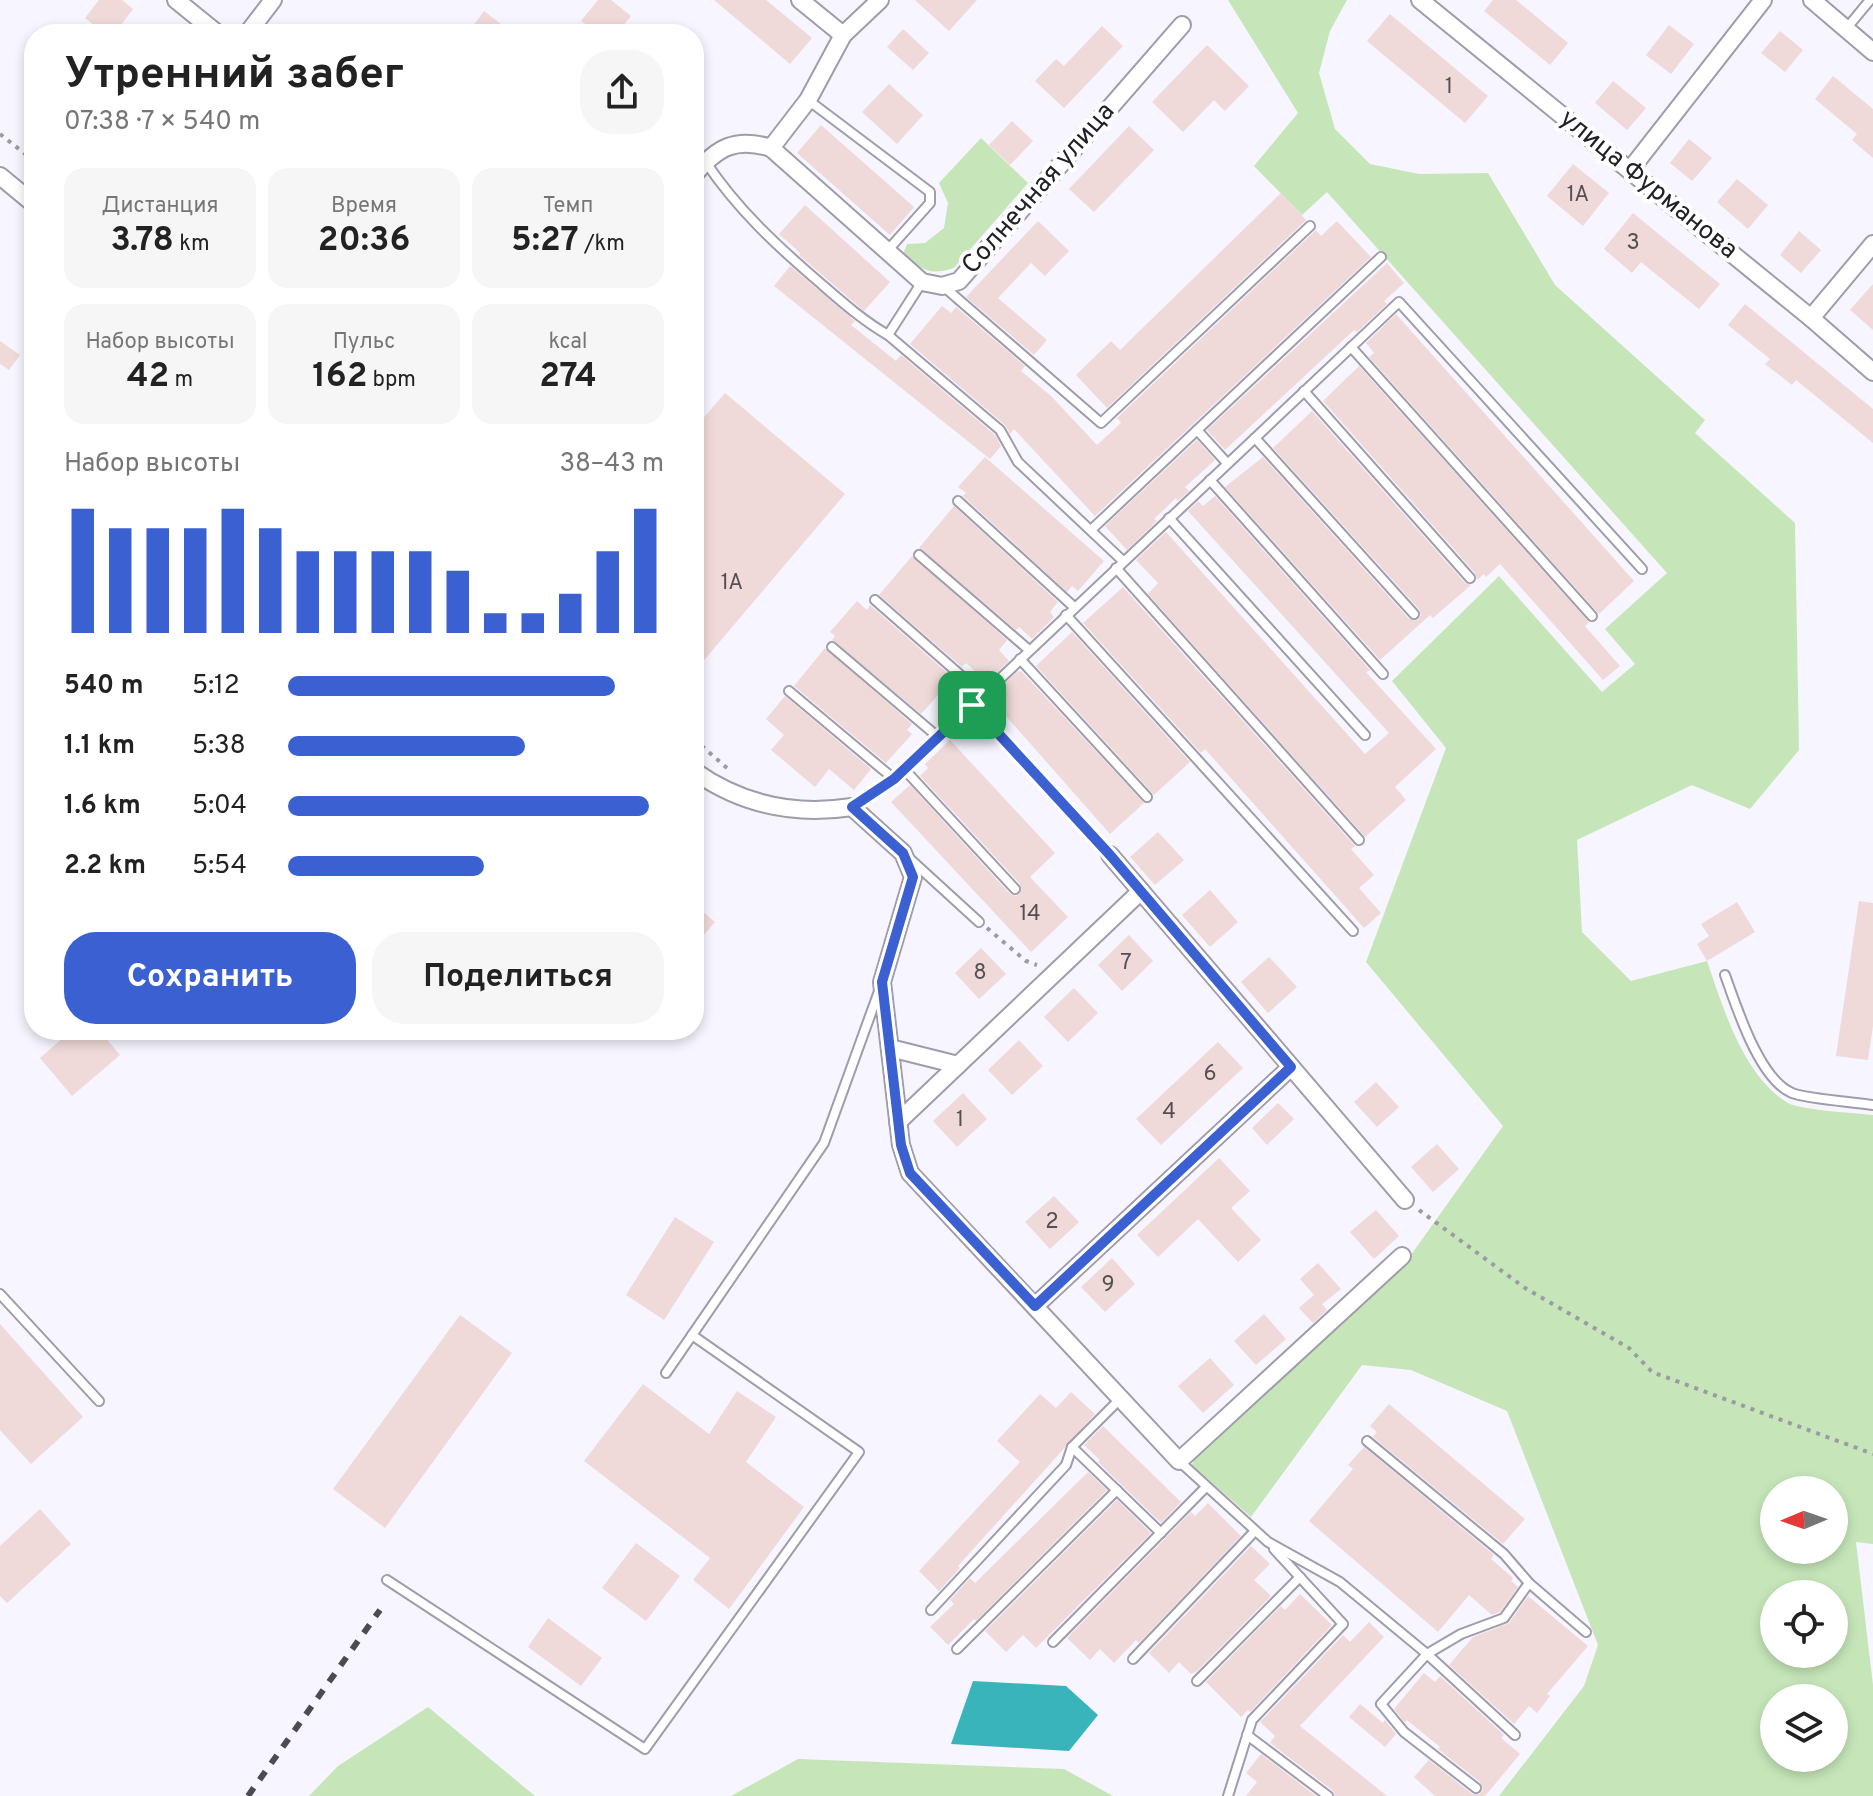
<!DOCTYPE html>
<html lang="ru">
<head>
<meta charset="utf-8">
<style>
	:root { --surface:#fff; --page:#f6f6f6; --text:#222; --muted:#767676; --accent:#3a60d2 }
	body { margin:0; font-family:Overpass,sans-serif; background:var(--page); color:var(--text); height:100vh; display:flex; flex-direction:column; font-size:30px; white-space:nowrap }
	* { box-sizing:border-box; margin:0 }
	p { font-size:26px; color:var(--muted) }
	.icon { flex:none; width:44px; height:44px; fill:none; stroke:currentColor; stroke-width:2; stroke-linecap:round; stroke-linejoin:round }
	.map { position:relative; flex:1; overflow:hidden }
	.drawer { position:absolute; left:24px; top:24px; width:680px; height:1016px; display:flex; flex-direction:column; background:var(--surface); border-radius:32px; box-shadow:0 4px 12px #0003 }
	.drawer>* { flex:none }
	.needle { width:52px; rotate:268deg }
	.tools { position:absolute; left:1760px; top:1476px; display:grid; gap:16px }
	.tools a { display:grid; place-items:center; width:88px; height:88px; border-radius:50%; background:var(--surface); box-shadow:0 4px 12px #0003; font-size:40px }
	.pin { position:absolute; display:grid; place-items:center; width:68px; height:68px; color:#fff; margin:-34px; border-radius:16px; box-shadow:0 4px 12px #0006 }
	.round { display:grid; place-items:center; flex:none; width:84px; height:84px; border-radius:32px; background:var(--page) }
	.overview { display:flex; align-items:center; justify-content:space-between; height:136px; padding:0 40px }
	h1 { font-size:44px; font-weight:700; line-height:60px }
	.metrics { display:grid; grid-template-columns:repeat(3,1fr); gap:12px; height:136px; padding:8px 40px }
	.metrics div { display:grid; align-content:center; border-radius:20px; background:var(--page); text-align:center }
	.metrics b { font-size:34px; font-weight:700 }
	.metrics small { font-size:22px; font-weight:400 }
	.metrics p { font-size:22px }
	.chart { height:224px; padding:16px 40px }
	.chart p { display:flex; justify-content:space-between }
	.chart svg { width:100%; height:144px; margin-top:8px; stroke:var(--accent); stroke-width:6 }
	.primary-button { display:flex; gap:16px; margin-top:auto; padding:16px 40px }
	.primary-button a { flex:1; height:92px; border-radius:32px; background:var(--accent); color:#fff; font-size:32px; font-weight:700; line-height:92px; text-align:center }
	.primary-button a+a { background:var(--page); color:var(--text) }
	ul { padding:0 40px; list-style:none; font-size:26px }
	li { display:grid; grid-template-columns:128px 96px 1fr; align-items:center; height:60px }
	li i { height:20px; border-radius:10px; background:var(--accent) }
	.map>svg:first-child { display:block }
	.green { fill:#c6e6b9; fill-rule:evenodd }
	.water { fill:#39b4ba }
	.building { fill:#efdad9 }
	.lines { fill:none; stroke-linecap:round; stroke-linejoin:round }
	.lane-casing { stroke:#9f9cab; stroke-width:12 }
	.street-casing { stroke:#9f9cab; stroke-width:20 }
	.path { stroke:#9c9ba3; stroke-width:4; stroke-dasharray:4 6; stroke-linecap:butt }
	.lane { stroke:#fff; stroke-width:8 }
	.street { stroke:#fff; stroke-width:16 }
	.rail { stroke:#4c4b52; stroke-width:6; stroke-dasharray:10 10; stroke-linecap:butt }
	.route-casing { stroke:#fff; stroke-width:16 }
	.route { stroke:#3a60d2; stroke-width:10 }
	.labels { text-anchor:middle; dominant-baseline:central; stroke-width:8; stroke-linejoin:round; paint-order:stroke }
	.number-label { font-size:22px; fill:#554f54 }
	.street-label { font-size:26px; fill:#222127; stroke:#fff }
</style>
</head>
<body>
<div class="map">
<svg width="1873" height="1796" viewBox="0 0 1873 1796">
	<rect width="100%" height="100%" fill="#f7f5ff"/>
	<g class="green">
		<path d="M1228,0H1347L1330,31L1319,73L1335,129L1370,164L1419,174L1488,173L1555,285L1705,420L1695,433L1795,523L1799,750L1750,809L1692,785L1577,840L1582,932L1631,981L1707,961C1723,1007 1743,1076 1788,1103C1800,1110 1855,1113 1873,1115V1544L1856,1542L1873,1685V1796H1499L1584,1686L1598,1645L1507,1411L1411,1370L1362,1365L1251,1517L1192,1465L1194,1460L1408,1259L1503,1126L1366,962L1446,748L1392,681L1499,576L1602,692L1635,664L1605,629L1667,573L1327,192L1302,215L1254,166L1298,113ZM1774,1490H1834V1550H1774ZM1774,1594H1834V1654H1774ZM1774,1698H1834V1758H1774Z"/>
		<path d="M981,138L1028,183L954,268C929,276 923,270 903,254L907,244L925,243L944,228L948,203L939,183Z"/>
		<polygon points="428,1707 535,1796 309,1796 338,1766"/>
		<polygon points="798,1759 1064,1769 1113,1796 731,1796"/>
	</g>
	<polygon class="water" points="973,1681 1066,1686 1098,1715 1069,1751 951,1744"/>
	<g class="building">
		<polygon points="99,0 122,0 133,9 114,34 105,34 85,18"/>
		<polygon points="598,0 611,0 631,16 616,34 598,34 581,21"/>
		<polygon points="714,0 766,0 812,38 790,64"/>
		<polygon points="915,0 977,0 949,31"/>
		<polygon points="1493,0 1516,0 1568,43 1550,65 1484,11"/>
		<polygon points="484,11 514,34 467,34"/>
		<polygon points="1390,14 1488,96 1465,123 1367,41"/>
		<polygon points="1669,25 1694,44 1671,74 1646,55"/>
		<polygon points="1102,26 1123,46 1064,108 1035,81 1056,59 1064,66"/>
		<polygon points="903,29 929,53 913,70 887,47"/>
		<polygon points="1780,31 1803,50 1785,72 1761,53"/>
		<polygon points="1207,45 1249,86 1225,111 1214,100 1183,132 1152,102"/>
		<polygon points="1833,76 1873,109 1873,158 1852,140 1857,134 1815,99"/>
		<polygon points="1613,81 1646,108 1627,130 1595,103"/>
		<polygon points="889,84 923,115 897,144 862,112"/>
		<polygon points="1012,121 1033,141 1010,165 989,145"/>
		<polygon points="821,125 914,207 890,235 797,153"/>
		<polygon points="1129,126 1154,150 1094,212 1069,189"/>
		<polygon points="1689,139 1712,158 1692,181 1670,163"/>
		<polygon points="1573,164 1609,193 1583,226 1547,196"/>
		<polygon points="1737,179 1768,205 1748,229 1717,202"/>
		<polygon points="1281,193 1306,220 1107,408 1076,375 1111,341 1120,350"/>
		<polygon points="805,205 890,282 864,311 799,255 800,253 779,234"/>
		<polygon points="1633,213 1720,284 1699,309 1641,262 1632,273 1604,249"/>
		<polygon points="1038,221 1069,251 1045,276 1031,263 998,298 1047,340 1034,355 966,297"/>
		<polygon points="1337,221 1371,257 1095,516 1014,429 1010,434 1005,425 910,344 942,306 951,313 956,307 1025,366 1021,371 1051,396 1097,445 1121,423 1117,418 1316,230 1321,236"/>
		<polygon points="1799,231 1821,250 1801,273 1780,255"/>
		<polygon points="1387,263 1404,283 1384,301 1387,304 1357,332 1354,330 1225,450 1207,430"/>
		<polygon points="790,266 855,321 851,325 896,361 901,355 995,435 1001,446 990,459 774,286"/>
		<polygon points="1873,284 1873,330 1850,310"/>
		<polygon points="1745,304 1873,409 1873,443 1796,380 1792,385 1765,364 1770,359 1728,325"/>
		<polygon points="1396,314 1634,581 1599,614 1369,357 1374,353 1366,343"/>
		<polygon points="0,341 20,355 9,370 0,364"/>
		<polygon points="1359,366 1589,622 1585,626 1620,666 1603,680 1500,564 1486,577 1484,574 1477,580 1475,573 1323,401"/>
		<polygon points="725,393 845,494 694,672 694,429"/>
		<polygon points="1312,411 1465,583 1471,585 1433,618 1430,615 1380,660 1225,487 1263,457 1409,619 1418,620 1421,615 1419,609 1273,448"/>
		<polygon points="1197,440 1215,460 1185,487 1189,491 1178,501 1176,498 1154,519 1157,521 1127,550 1105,526"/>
		<polygon points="985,457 1104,561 1078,591 1072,586 1067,592 963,496 966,493 958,487"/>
		<polygon points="1215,496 1370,670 1366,672 1436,749 1395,787 1406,800 1365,837 1148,594 1158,583 1136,560 1166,532 1365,754 1389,733 1188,511 1198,501 1203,506"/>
		<polygon points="954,506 1058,602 1050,612 1054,617 1032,639 1019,627 1016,630 919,548"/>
		<polygon points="912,556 1007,640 999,650 1009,661 987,682 966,663 962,667 879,595"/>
		<polygon points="1123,587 1355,846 1351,849 1374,875 1359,888 1381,913 1364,928 1205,749 1201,753 1083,623"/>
		<polygon points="857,601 867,610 870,605 953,678 921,714 832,640 835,636 830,632"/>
		<polygon points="1072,632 1190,762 1154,795 1036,666"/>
		<polygon points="825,648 912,724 907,730 912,734 886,763 794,686"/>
		<polygon points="1018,671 1022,672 1144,803 1110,834 990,698"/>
		<polygon points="785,696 871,769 854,790 829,769 815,787 771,750 784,735 766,719"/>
		<polygon points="950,740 1055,853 1030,877 1068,917 1031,952 891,802 910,785 1010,894 1016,896 1020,894 1020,884 920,776 928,768 925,764"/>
		<polygon points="1158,832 1184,860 1155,885 1130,857"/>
		<polygon points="1210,890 1238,922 1210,947 1182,915"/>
		<polygon points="1859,901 1873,903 1873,1026 1868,1060 1836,1056"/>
		<polygon points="1737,902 1755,932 1707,961 1697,944 1709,936 1701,924"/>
		<polygon points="694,904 715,922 694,946"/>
		<polygon points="1129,935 1153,961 1122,991 1098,965"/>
		<polygon points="981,948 1006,974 979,999 955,973"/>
		<polygon points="1269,957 1297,987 1268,1013 1241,982"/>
		<polygon points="1074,988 1098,1013 1068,1042 1044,1017"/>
		<polygon points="72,1030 99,1030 120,1055 72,1096 40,1058"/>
		<polygon points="1019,1040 1043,1066 1012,1095 988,1070"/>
		<polygon points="1218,1042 1243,1068 1161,1145 1136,1119"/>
		<polygon points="1376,1082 1399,1107 1377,1127 1354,1102"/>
		<polygon points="963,1093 987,1119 957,1147 933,1121"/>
		<polygon points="1278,1103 1294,1119 1267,1145 1252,1128"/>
		<polygon points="1437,1144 1459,1169 1433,1192 1411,1167"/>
		<polygon points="1219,1158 1250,1191 1231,1208 1261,1240 1238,1262 1198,1219 1158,1257 1137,1235"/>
		<polygon points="1054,1196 1079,1222 1050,1249 1025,1222"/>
		<polygon points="1376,1210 1399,1236 1374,1259 1350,1232"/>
		<polygon points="675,1217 714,1242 664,1320 626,1295"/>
		<polygon points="1112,1258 1135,1284 1105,1312 1081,1287"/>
		<polygon points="1318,1263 1341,1289 1322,1304 1327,1310 1313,1323 1299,1308 1314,1295 1300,1279"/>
		<polygon points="1264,1314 1286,1339 1256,1365 1234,1341"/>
		<polygon points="460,1315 512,1353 385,1528 333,1489"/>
		<polygon points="0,1324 83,1417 31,1464 0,1430"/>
		<polygon points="1210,1358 1234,1385 1203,1413 1178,1386"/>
		<polygon points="643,1384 709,1434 737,1391 776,1417 746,1462 804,1507 729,1609 693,1580 710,1558 584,1461"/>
		<polygon points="1071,1392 1095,1414 958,1566 960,1568 939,1591 919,1571 1020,1462 997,1441 1040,1394 1056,1408"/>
		<polygon points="1389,1404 1525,1519 1503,1544 1373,1437 1377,1432 1370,1426"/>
		<polygon points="1103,1426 1181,1502 1161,1523 1098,1462 1100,1460 1084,1445"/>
		<polygon points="1364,1447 1494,1555 1491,1559 1513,1578 1511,1581 1518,1587 1500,1612 1492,1615 1469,1595 1438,1632 1309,1521 1353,1469 1348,1465"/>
		<polygon points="1088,1472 1107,1490 976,1621 974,1619 948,1645 930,1627 954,1604 950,1600 970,1578 975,1583"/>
		<polygon points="1117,1500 1151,1533 1036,1648 1023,1635 1006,1652 985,1631"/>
		<polygon points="1208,1503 1241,1536 1139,1643 1136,1640 1114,1663 1100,1649 1090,1660 1067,1638 1191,1512 1195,1516"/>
		<polygon points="40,1509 71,1544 7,1603 0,1596 0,1546"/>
		<polygon points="636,1543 680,1576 646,1621 602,1588"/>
		<polygon points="1251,1546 1270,1564 1254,1580 1271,1596 1196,1672 1191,1674 1179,1662 1169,1673 1149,1653"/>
		<polygon points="1300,1594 1332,1625 1250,1712 1248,1710 1241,1717 1206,1682 1281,1606 1285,1610"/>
		<polygon points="1528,1596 1588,1646 1547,1694 1550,1696 1537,1713 1529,1706 1514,1724 1449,1665 1473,1637 1509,1623"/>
		<polygon points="548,1618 602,1658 581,1686 528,1647"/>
		<polygon points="1369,1622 1384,1637 1300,1726 1387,1796 1335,1796 1332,1790 1270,1743 1275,1736 1260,1722 1343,1635 1350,1642"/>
		<polygon points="1424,1673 1435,1682 1440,1676 1504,1735 1501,1738 1520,1754 1485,1796 1435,1796 1414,1777 1429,1760 1472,1794 1479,1794 1483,1790 1480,1782 1438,1749 1440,1747 1407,1720 1405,1723 1394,1709"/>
		<polygon points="1360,1704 1383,1723 1385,1720 1396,1734 1385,1747 1349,1717"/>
		<polygon points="1261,1754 1316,1796 1246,1796 1257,1782 1246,1773"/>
	</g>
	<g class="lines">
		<defs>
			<g id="lane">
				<polyline points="1846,29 1870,0"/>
				<polyline points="808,100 930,192 930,203 887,251"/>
				<path d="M705,161C737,209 776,245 819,282C841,301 862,320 888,335"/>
				<polyline points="922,282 888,335 1000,430 1018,462 1123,561"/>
				<polyline points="943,286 1101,423 1310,226"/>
				<polyline points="1351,347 1592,616"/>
				<polyline points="1304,391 1470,578"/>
				<polyline points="1197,430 1227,463"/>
				<polyline points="1255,438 1414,614"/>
				<polyline points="1210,480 1383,674"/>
				<polyline points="958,501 1074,607"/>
				<polyline points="1169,518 1365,735"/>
				<polyline points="1091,530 1381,257"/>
				<polyline points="919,555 1029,650"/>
				<polyline points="1116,568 1359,840"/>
				<polyline points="875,600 982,694"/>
				<polyline points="1066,615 1353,931"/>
				<polyline points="832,647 938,737"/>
				<polyline points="1020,659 1147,797"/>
				<polyline points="789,691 894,779"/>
				<polyline points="972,705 1109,855"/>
				<polyline points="904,769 1015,889"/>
				<polyline points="853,806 894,779 1399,302 1642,569"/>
				<polyline points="910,859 979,922"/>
				<path d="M1725,975C1737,1008 1759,1079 1792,1093C1807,1099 1855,1102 1873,1105"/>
				<polyline points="0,1294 99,1401"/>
				<polyline points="666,1373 824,1143 879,991"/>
				<polyline points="1367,1441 1504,1554 1529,1583 1586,1632"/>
				<polyline points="1072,1447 1161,1533"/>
				<polyline points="1179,1461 1268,1542 1340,1582 1427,1654 1515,1735"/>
				<polyline points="387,1580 645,1749 859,1452 692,1335"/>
				<polyline points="931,1610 1066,1465 1072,1447 1120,1399"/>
				<polyline points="1053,1642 1206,1487"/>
				<polyline points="957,1649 1117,1490"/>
				<polyline points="1133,1659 1255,1531"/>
				<polyline points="1197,1681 1300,1577"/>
				<polyline points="1247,1735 1328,1796"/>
				<polyline points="1476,1788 1404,1732 1381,1704 1427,1654 1461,1634 1504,1618 1529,1583"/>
				<polyline points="1228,1796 1252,1720 1343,1624 1274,1549"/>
			</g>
			<g id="street">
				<polyline points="176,0 218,34"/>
				<polyline points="800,0 843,35"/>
				<polyline points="1420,0 1811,318 1873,372"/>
				<polyline points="1812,0 1873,52"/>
				<polyline points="247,34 273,0"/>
				<polyline points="771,148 922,282 942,286 959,281 1182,25"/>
				<polyline points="1630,170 1763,0"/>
				<path d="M694,175C717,147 736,137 771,148L808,100L843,35L880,0"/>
				<polyline points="0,176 34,204"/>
				<polyline points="1811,318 1873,244"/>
				<path d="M694,771C742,805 794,816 852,807L903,853L913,877L882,982L901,1145L910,1173L1179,1461L1402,1256"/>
				<polyline points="1110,855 1405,1200"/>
				<polyline points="890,1048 958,1065"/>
				<polyline points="898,1122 1141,891"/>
				<polyline points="1035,1306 1291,1067"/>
			</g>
		</defs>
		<use href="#lane" class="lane-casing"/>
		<use href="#street" class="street-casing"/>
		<g class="path">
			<polyline points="0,134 34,161"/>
			<polyline points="694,739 728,769"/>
			<polyline points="987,928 1026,961 1037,965"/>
			<polyline points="1419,1210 1525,1288 1629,1348 1652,1372 1873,1454"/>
		</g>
		<use href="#lane" class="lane"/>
		<use href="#street" class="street"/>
		<polyline class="rail" points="248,1796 380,1610"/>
	</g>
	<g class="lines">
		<defs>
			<polygon id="route" points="972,705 1110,855 1291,1067 1035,1306 910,1173 901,1145 882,982 913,877 903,853 852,807 894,779"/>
		</defs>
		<use href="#route" class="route-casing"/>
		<use href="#route" class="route"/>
	</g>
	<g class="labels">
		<g class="number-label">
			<text x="1449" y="87">1</text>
			<text x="1578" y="195">1А</text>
			<text x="1633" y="243">3</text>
			<text x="732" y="583">1А</text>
			<text x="1030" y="914">14</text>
			<text x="1126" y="963">7</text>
			<text x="980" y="973">8</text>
			<text x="1210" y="1074">6</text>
			<text x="1169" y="1112">4</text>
			<text x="960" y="1120">1</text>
			<text x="1052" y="1222">2</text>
			<text x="1108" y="1285">9</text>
		</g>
		<g class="street-label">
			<text transform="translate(1648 185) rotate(39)">улица Фурманова</text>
			<text transform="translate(1039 189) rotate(-49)">Солнечная улица</text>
		</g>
	</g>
</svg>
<div class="tools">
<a><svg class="needle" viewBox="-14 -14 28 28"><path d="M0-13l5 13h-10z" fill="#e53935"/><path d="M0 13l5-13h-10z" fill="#767676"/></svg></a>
<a><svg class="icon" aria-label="locate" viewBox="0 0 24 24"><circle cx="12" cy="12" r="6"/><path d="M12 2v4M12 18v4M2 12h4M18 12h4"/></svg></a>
<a><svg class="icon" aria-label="layers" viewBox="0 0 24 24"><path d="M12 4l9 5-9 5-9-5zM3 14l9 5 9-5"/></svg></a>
</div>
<div class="pin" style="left:972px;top:705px;background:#1e9e55"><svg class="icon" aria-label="arrive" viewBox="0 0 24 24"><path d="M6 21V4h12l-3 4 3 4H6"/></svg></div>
<section class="drawer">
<div class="overview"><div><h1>Утренний забег</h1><p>07:38 · 7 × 540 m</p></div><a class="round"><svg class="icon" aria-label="share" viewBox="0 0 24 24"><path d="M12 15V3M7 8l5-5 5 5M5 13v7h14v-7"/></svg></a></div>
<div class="metrics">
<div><p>Дистанция</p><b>3.78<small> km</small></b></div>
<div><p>Время</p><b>20:36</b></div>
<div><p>Темп</p><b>5:27<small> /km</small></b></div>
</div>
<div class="metrics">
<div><p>Набор высоты</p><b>42<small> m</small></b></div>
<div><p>Пульс</p><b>162<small> bpm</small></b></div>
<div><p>kcal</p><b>274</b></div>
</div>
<div class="chart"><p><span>Набор высоты</span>38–43 m</p>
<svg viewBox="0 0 160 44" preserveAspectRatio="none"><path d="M5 44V6M15 44V12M25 44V12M35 44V12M45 44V6M55 44V12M65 44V19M75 44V19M85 44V19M95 44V19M105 44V25M115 44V38M125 44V38M135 44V32M145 44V19M155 44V6"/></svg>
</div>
<ul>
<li><b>540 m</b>5:12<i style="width:87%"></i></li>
<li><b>1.1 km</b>5:38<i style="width:63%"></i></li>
<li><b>1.6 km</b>5:04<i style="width:96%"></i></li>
<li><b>2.2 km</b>5:54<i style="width:52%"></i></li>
</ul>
<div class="primary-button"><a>Сохранить</a><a>Поделиться</a></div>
</section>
</div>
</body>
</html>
